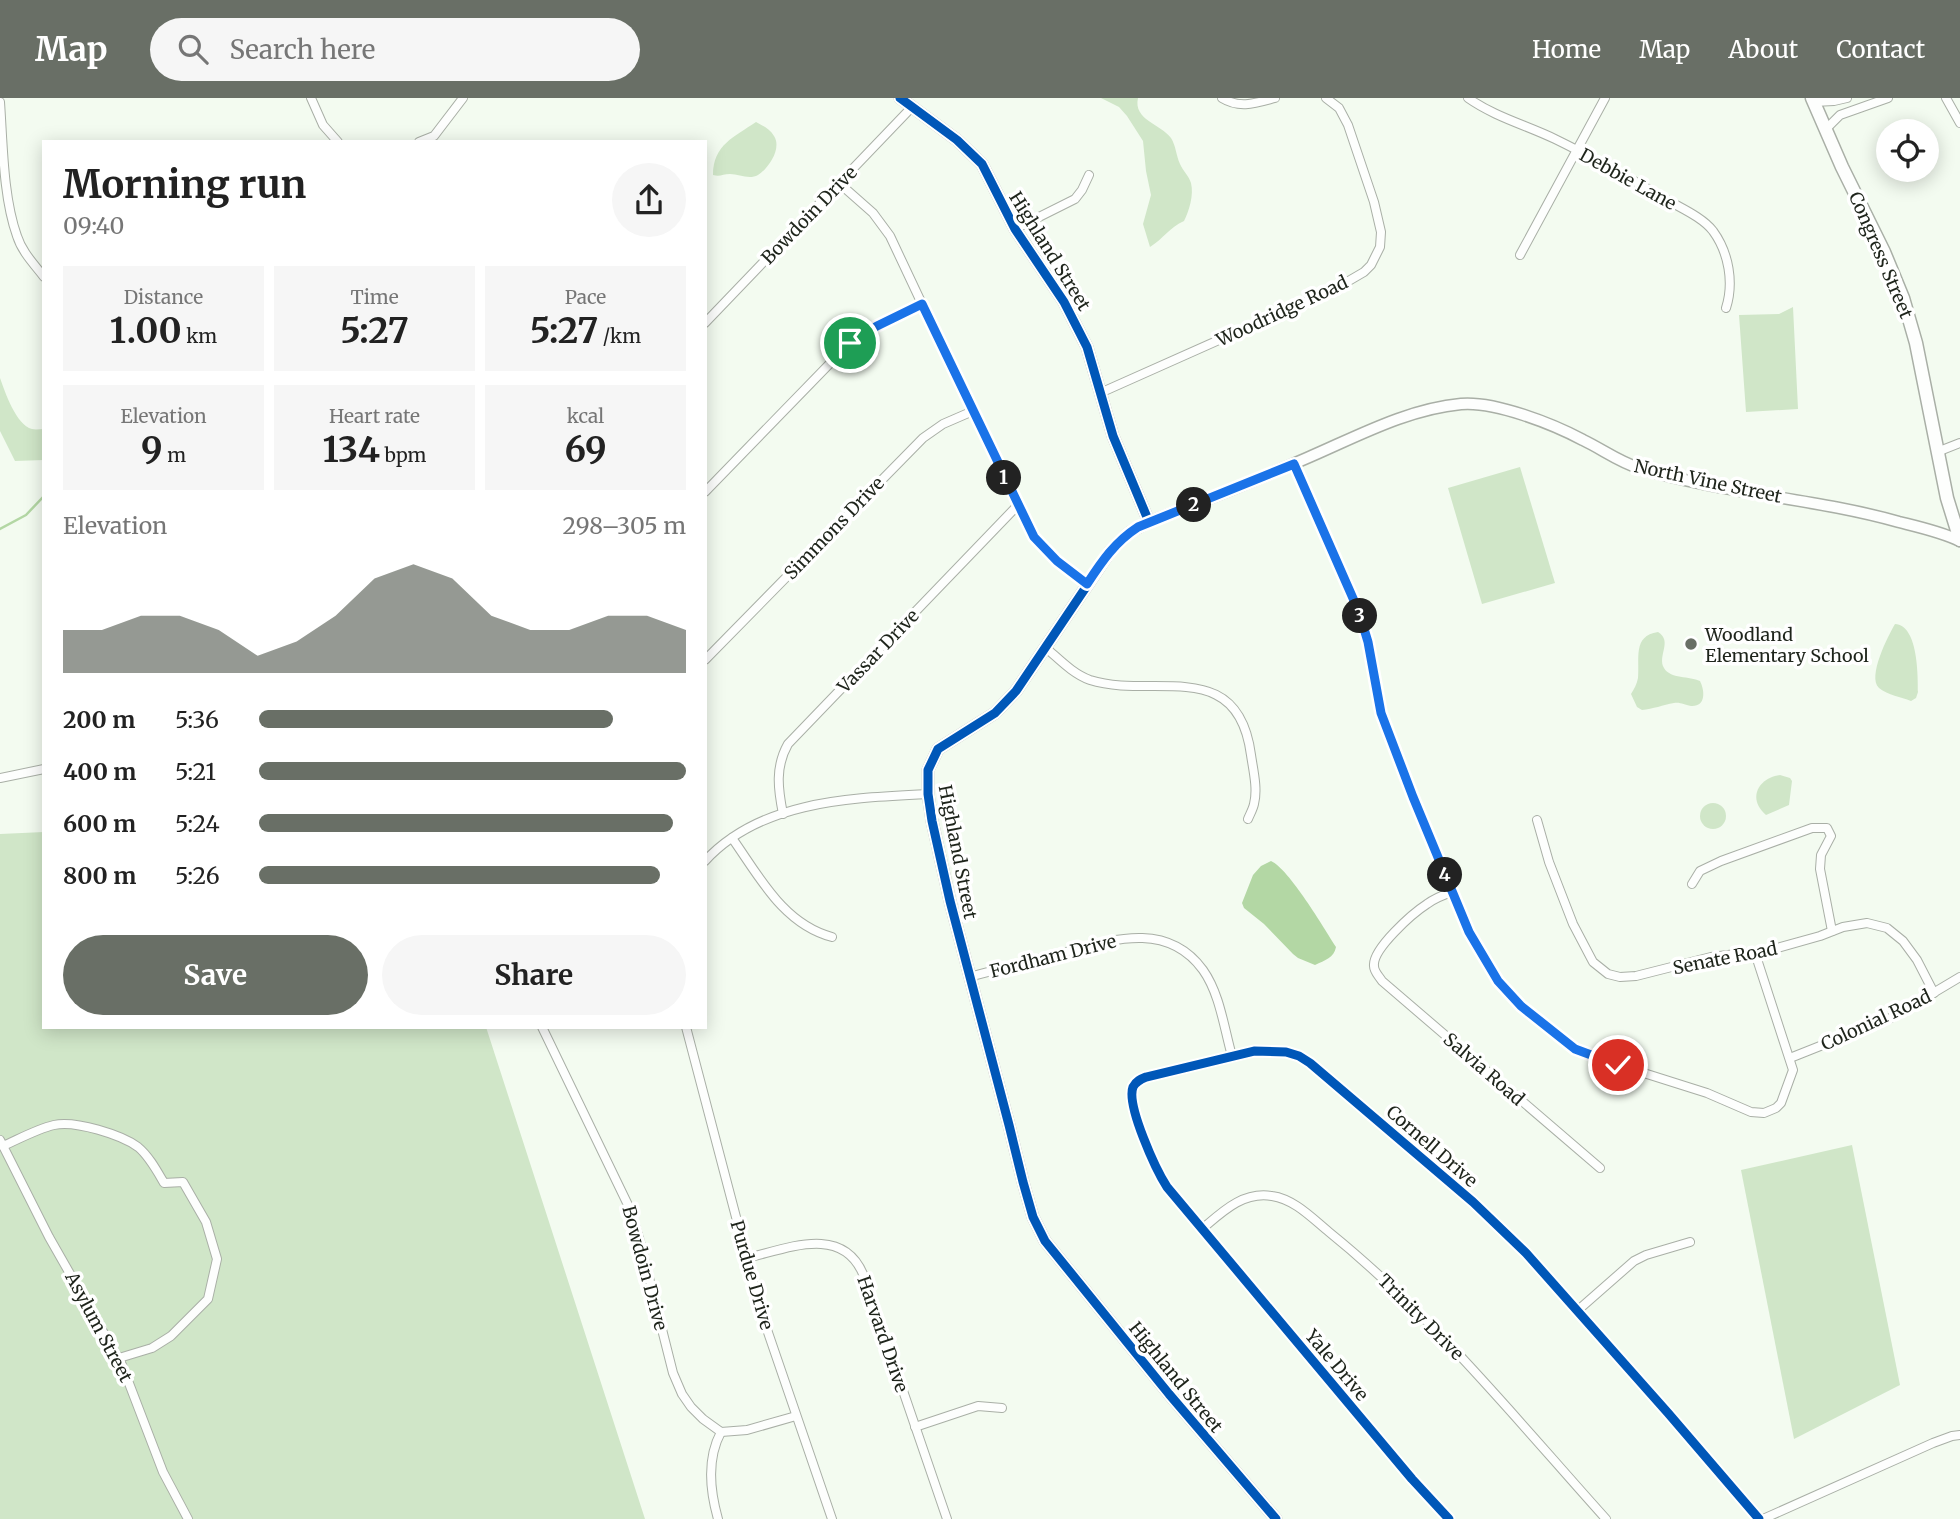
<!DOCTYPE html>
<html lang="en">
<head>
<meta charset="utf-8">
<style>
	:root { --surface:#fff; --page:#f6f6f6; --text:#222; --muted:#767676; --accent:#696f66 }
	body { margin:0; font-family:Merriweather,serif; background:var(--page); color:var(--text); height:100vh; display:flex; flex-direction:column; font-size:26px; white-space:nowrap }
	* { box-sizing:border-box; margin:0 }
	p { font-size:23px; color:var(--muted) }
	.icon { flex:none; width:38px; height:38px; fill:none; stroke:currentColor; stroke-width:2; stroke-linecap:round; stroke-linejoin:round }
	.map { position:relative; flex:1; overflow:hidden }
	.side { position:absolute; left:42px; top:42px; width:665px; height:889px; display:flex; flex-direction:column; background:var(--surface); border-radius:0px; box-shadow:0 4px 18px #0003 }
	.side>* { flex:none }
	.buttons { position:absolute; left:1876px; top:21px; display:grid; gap:14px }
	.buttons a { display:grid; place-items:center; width:63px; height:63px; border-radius:50%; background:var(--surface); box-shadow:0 4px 18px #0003; font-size:35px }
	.pin { position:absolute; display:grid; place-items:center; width:60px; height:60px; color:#fff; margin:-30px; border:4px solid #fff; border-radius:50%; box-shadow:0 2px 7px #0007 }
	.km { position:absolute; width:35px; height:35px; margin:-18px; border-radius:50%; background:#222; color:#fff; font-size:19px; line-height:35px; text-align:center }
	.round { display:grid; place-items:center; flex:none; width:74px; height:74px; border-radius:37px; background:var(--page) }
	.head { display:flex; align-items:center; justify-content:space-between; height:119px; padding:0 21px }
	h1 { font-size:38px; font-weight:700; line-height:52px }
	.stats { display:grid; grid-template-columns:repeat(3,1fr); gap:10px; height:119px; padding:7px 21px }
	.stats div { display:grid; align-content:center; border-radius:0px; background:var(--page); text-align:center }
	.stats b { font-size:35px; font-weight:700 }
	.stats small { font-size:19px; font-weight:400 }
	.stats p { font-size:19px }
	.chart { height:196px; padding:14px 21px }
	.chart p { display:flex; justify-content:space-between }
	.chart svg { width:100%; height:126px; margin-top:7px; fill:var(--accent); opacity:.7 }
	.action { display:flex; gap:14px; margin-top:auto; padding:14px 21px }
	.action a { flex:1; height:80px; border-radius:42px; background:var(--accent); color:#fff; font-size:28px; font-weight:700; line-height:80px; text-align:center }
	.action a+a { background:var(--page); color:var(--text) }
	ul { padding:0 21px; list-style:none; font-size:23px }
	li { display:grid; grid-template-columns:112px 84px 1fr; align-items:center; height:52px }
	li i { height:18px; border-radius:9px; background:var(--accent) }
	header { display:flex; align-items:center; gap:42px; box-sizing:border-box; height:98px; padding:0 35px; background:var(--accent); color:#fff }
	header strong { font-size:33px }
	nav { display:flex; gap:38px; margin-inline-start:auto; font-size:24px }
	.search { width:490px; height:63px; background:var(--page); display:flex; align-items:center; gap:18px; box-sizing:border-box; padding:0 24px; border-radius:38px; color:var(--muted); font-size:26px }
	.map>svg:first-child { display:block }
	.green { fill:#d0e6c8 }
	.water { fill:#b3d7a4 }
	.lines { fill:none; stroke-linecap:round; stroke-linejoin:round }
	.stream { stroke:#b3d7a4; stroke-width:2.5 }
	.minor-casing { stroke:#a9afa6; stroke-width:10 }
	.tertiary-casing { stroke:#a9afa6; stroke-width:13 }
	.secondary-casing { stroke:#a9afa6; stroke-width:15 }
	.minor { stroke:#fdfefd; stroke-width:8 }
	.tertiary { stroke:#fdfefd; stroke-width:10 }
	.secondary { stroke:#fdfefd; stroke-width:12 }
	.cycleway-casing { stroke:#fff; stroke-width:13 }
	.cycleway { stroke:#0057b8; stroke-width:9 }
	.route-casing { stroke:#fff; stroke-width:14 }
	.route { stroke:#1a73e8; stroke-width:9 }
	.poi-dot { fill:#696f66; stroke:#fff; stroke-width:2.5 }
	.labels { text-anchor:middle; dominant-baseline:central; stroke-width:7; stroke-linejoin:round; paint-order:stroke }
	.street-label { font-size:18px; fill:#1e241b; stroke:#fff }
	.poi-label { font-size:18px; fill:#1e241b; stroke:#fff; text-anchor:start }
</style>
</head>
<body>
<header>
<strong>Map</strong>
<div class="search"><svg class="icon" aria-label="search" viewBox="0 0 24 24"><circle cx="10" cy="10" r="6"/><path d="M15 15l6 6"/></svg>Search here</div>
<nav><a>Home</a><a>Map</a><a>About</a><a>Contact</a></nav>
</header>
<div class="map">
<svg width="1960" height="1421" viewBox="0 0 1960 1421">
	<rect width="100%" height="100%" fill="#f3fbf0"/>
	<g class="green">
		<path d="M1101,0H1138C1133,22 1161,26 1171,40C1176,48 1176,57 1180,66C1183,73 1189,78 1191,85C1194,97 1189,113 1184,123C1170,129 1163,141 1150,149L1143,126L1151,97L1146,73L1143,43L1127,18L1119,9Z"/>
		<path d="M756,24C763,28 770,31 774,38C782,50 769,70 758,77C749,82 739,76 730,76C723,76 720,79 713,77C713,47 734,39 756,24Z"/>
		<polygon points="1793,209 1798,311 1746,314 1739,217 1779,216"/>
		<path d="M0,280C5,294 16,327 32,331C36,332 40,331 44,331V362L15,363L0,333Z"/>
		<polygon points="1520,369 1555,485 1482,506 1448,390"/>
		<path d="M1895,526C1918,527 1918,577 1918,594L1916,600L1911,603C1901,599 1888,597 1879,590C1867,579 1888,538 1895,526Z"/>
		<path d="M1658,534C1673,543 1657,558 1664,570C1670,581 1690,578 1700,583C1705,593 1706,609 1691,608C1684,607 1681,604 1674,605C1663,607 1653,611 1642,612L1637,609L1631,596C1634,591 1637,586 1638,580C1640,561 1632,538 1658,534Z"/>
		<path d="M1780,677L1790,680L1792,683L1789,707L1766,717C1747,701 1758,680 1780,677Z"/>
		<circle cx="1713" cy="718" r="13"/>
		<polygon points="44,734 44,929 486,929 645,1421 0,1421 0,736"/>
		<polygon points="1852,1047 1900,1287 1794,1341 1741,1072"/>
	</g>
	<path class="water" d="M1271,763C1289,771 1324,830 1336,849C1334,860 1325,862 1315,867L1298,860L1293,856L1264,826L1244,810L1242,805L1253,777L1261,768Z"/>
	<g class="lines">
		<polyline class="stream" points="0,431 26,417 44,398"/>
		<defs>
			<g id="minor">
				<polyline points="311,0 323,27 338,44"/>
				<path d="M1222,0C1240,11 1256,5 1275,0"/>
				<path d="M1468,0C1495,19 1526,27 1555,41C1592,59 1633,82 1669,103C1683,111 1703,120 1713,133C1729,155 1734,185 1726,210"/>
				<polyline points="1946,0 1960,25"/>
				<path d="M0,4C3,46 3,99 17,138C22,154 34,166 44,179"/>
				<polyline points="1814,4 1834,3 1847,0"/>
				<polyline points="1826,31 1840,17 1888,0"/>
				<polyline points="419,44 434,38 463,0"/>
				<polyline points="839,85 873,115 890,138 1011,395 1034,438 1055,461 1087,486"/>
				<polyline points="1015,131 1075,101 1082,92 1089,77"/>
				<polyline points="1520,157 1605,0"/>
				<polyline points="705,225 912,9"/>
				<polyline points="1100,295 1340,188 1364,174 1371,167 1380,149 1381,134 1374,104 1348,27 1339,10 1326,0"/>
				<polyline points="1937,354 1960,345"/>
				<polyline points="1294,366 1359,514 1368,544 1381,615 1403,675 1459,813 1492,874 1513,900 1565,944 1590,958 1707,995 1751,1014 1764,1015 1776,1010 1781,1005 1793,972 1755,855"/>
				<path d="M705,394L843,252C866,231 894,219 922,206"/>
				<path d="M1046,550C1059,561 1073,576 1090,582C1154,602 1238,557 1251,657C1253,671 1258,691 1254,706C1253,711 1250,716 1248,721"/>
				<polyline points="705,562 923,340 943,326 973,313"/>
				<polyline points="0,680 44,671"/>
				<path d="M783,716C778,691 775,669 788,646L1017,408"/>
				<polyline points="1537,722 1549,764 1573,826 1593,864 1608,876 1620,879 1636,878 1711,859 1770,852 1820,838 1843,829 1867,825 1887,830 1903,843 1917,862 1934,895"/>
				<path d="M732,740C759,778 783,826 832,839"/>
				<path d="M705,763C761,702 852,700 928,696"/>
				<polyline points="1692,786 1700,773 1721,763 1812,730 1827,730 1831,738 1821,757 1820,771 1832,833"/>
				<path d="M1452,794C1443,797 1435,800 1427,806C1413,815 1372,851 1374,868C1374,874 1379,878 1382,883L1600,1070"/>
				<path d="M969,879C999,871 1029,863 1058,856C1108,843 1166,821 1203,872C1220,896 1224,930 1232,958"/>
				<polyline points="542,929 629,1109 639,1140 673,1275 682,1296 691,1309 703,1321 721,1334 747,1332 796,1318"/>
				<polyline points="686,929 761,1214 832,1421"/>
				<polyline points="1790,960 1893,919 1960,879"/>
				<polyline points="0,1042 49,1139 122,1267 163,1374 188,1421"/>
				<path d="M3,1048C19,1041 37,1031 54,1027C75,1022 122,1037 138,1049C149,1058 157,1073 164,1085L183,1084L206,1124L217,1161L208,1201L171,1238L152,1250L119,1260"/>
				<path d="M1202,1131C1222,1114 1243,1093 1272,1098C1294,1101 1312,1120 1329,1134C1433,1218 1517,1322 1606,1421"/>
				<path d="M747,1160C786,1151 842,1126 863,1176L947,1421"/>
				<polyline points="1577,1213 1634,1163 1646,1157 1690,1144"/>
				<polyline points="915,1329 978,1308 1002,1310"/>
				<path d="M718,1421C710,1393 707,1360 721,1334"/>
				<path d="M1449,1421L1412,1381L1167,1089C1156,1072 1126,1007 1133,989C1136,983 1141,981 1146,979L1254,953L1286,954L1299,958L1310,965L1473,1104L1526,1155L1668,1315L1759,1421"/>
				<polyline points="1763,1421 1933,1345 1952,1338 1960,1337"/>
			</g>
			<g id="tertiary">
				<polyline points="900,0 957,42 982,66 1015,131 1064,204 1087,249 1113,338 1149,424 1130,434 1111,452 1016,593 995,615 938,651 928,672 928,696 932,723 950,803 1009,1027 1023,1084 1033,1119 1045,1143 1169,1296 1276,1421"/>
				<path d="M1149,424C1202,404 1254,383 1307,360C1356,339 1407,311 1461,306C1495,303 1553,326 1583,342C1602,351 1619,364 1639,370C1724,396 1814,400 1899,424C1919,429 1942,434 1960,443"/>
			</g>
			<polyline id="secondary" points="1812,0 1842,69 1884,154 1903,200 1916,245 1947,400 1960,442"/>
		</defs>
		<use href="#minor" class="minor-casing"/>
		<use href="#tertiary" class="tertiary-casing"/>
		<use href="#secondary" class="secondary-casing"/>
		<use href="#minor" class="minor"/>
		<use href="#tertiary" class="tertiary"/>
		<use href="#secondary" class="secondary"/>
		<defs>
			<g id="cycleway">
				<polyline points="900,0 957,42 982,66 1015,131 1064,204 1087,249 1113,338 1149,424 1130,434 1111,452 1016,593 995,615 938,651 928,672 928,696 932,723 950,803 1009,1027 1023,1084 1033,1119 1045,1143 1169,1296 1276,1421"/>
				<path d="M1449,1421L1412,1381L1167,1089C1156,1072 1126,1007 1133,989C1136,983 1141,981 1146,979L1254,953L1286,954L1299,958L1310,965L1473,1104L1526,1155L1668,1315L1759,1421"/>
			</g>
		</defs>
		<use href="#cycleway" class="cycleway-casing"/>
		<use href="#cycleway" class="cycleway"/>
	</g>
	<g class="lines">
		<defs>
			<path id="route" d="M850,245L877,228L922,206L1034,439L1057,463L1087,486C1102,463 1115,444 1138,429L1294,366L1359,514L1368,544L1381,615L1413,699L1469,834L1498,883L1521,908L1575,951L1618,967"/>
		</defs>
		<use href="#route" class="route-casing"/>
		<use href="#route" class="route"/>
	</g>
	<circle class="poi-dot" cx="1691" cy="546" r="7"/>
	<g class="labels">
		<g class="street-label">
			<text transform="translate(1628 81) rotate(29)">Debbie Lane</text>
			<text transform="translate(809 117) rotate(-46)">Bowdoin Drive</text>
			<text transform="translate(1050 153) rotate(58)">Highland Street</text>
			<text transform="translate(1881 157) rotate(67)">Congress Street</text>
			<text transform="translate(1282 213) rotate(-25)">Woodridge Road</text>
			<text transform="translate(1708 383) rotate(12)">North Vine Street</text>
			<text transform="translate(834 430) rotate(-46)">Simmons Drive</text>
			<text transform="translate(878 553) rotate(-46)">Vassar Drive</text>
			<text transform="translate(958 754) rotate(79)">Highland Street</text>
			<text transform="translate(1053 858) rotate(-14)">Fordham Drive</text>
			<text transform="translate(1725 860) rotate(-11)">Senate Road</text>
			<text transform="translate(1876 922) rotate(-25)">Colonial Road</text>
			<text transform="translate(1484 971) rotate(41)">Salvia Road</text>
			<text transform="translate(1432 1048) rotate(41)">Cornell Drive</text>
			<text transform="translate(645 1170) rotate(75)">Bowdoin Drive</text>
			<text transform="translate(752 1177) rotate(74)">Purdue Drive</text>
			<text transform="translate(1421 1219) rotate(45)">Trinity Drive</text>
			<text transform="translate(99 1229) rotate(62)">Asylum Street</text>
			<text transform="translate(883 1236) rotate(71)">Harvard Drive</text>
			<text transform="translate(1337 1267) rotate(50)">Yale Drive</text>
			<text transform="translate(1176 1279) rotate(51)">Highland Street</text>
		</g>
		<g class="poi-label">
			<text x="1705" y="536">Woodland<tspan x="1705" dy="21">Elementary School</tspan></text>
		</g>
	</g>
</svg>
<div class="buttons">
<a><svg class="icon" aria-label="locate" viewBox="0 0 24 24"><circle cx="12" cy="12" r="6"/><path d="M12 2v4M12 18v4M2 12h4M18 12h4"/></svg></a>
</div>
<div class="pin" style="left:850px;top:245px;background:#1e9e55"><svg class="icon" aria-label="arrive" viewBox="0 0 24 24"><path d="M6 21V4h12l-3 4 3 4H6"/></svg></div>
<div class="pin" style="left:1618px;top:967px;background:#d93025"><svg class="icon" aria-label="check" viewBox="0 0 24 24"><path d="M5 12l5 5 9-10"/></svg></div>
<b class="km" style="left:1004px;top:380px">1</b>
<b class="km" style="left:1194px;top:407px">2</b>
<b class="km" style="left:1360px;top:518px">3</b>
<b class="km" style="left:1445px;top:777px">4</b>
<section class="side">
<div class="head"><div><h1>Morning run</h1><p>09:40</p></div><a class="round"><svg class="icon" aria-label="share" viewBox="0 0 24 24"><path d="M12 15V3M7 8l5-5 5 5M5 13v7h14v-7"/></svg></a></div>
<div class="stats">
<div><p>Distance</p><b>1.00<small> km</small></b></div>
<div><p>Time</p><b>5:27</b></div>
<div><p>Pace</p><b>5:27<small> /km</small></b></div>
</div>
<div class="stats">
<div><p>Elevation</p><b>9<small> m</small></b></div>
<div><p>Heart rate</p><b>134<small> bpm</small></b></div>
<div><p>kcal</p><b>69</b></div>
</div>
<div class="chart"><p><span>Elevation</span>298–305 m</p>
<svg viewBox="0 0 160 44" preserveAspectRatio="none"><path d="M0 44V29L10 29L20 24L30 24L40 29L50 38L60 33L70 24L80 11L90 6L100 11L110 24L120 29L130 29L140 24L150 24L160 29V44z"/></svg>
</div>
<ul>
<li><b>200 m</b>5:36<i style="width:83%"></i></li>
<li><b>400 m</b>5:21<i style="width:100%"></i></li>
<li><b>600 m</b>5:24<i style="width:97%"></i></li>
<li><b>800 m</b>5:26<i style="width:94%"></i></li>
</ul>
<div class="action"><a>Save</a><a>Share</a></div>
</section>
</div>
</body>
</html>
